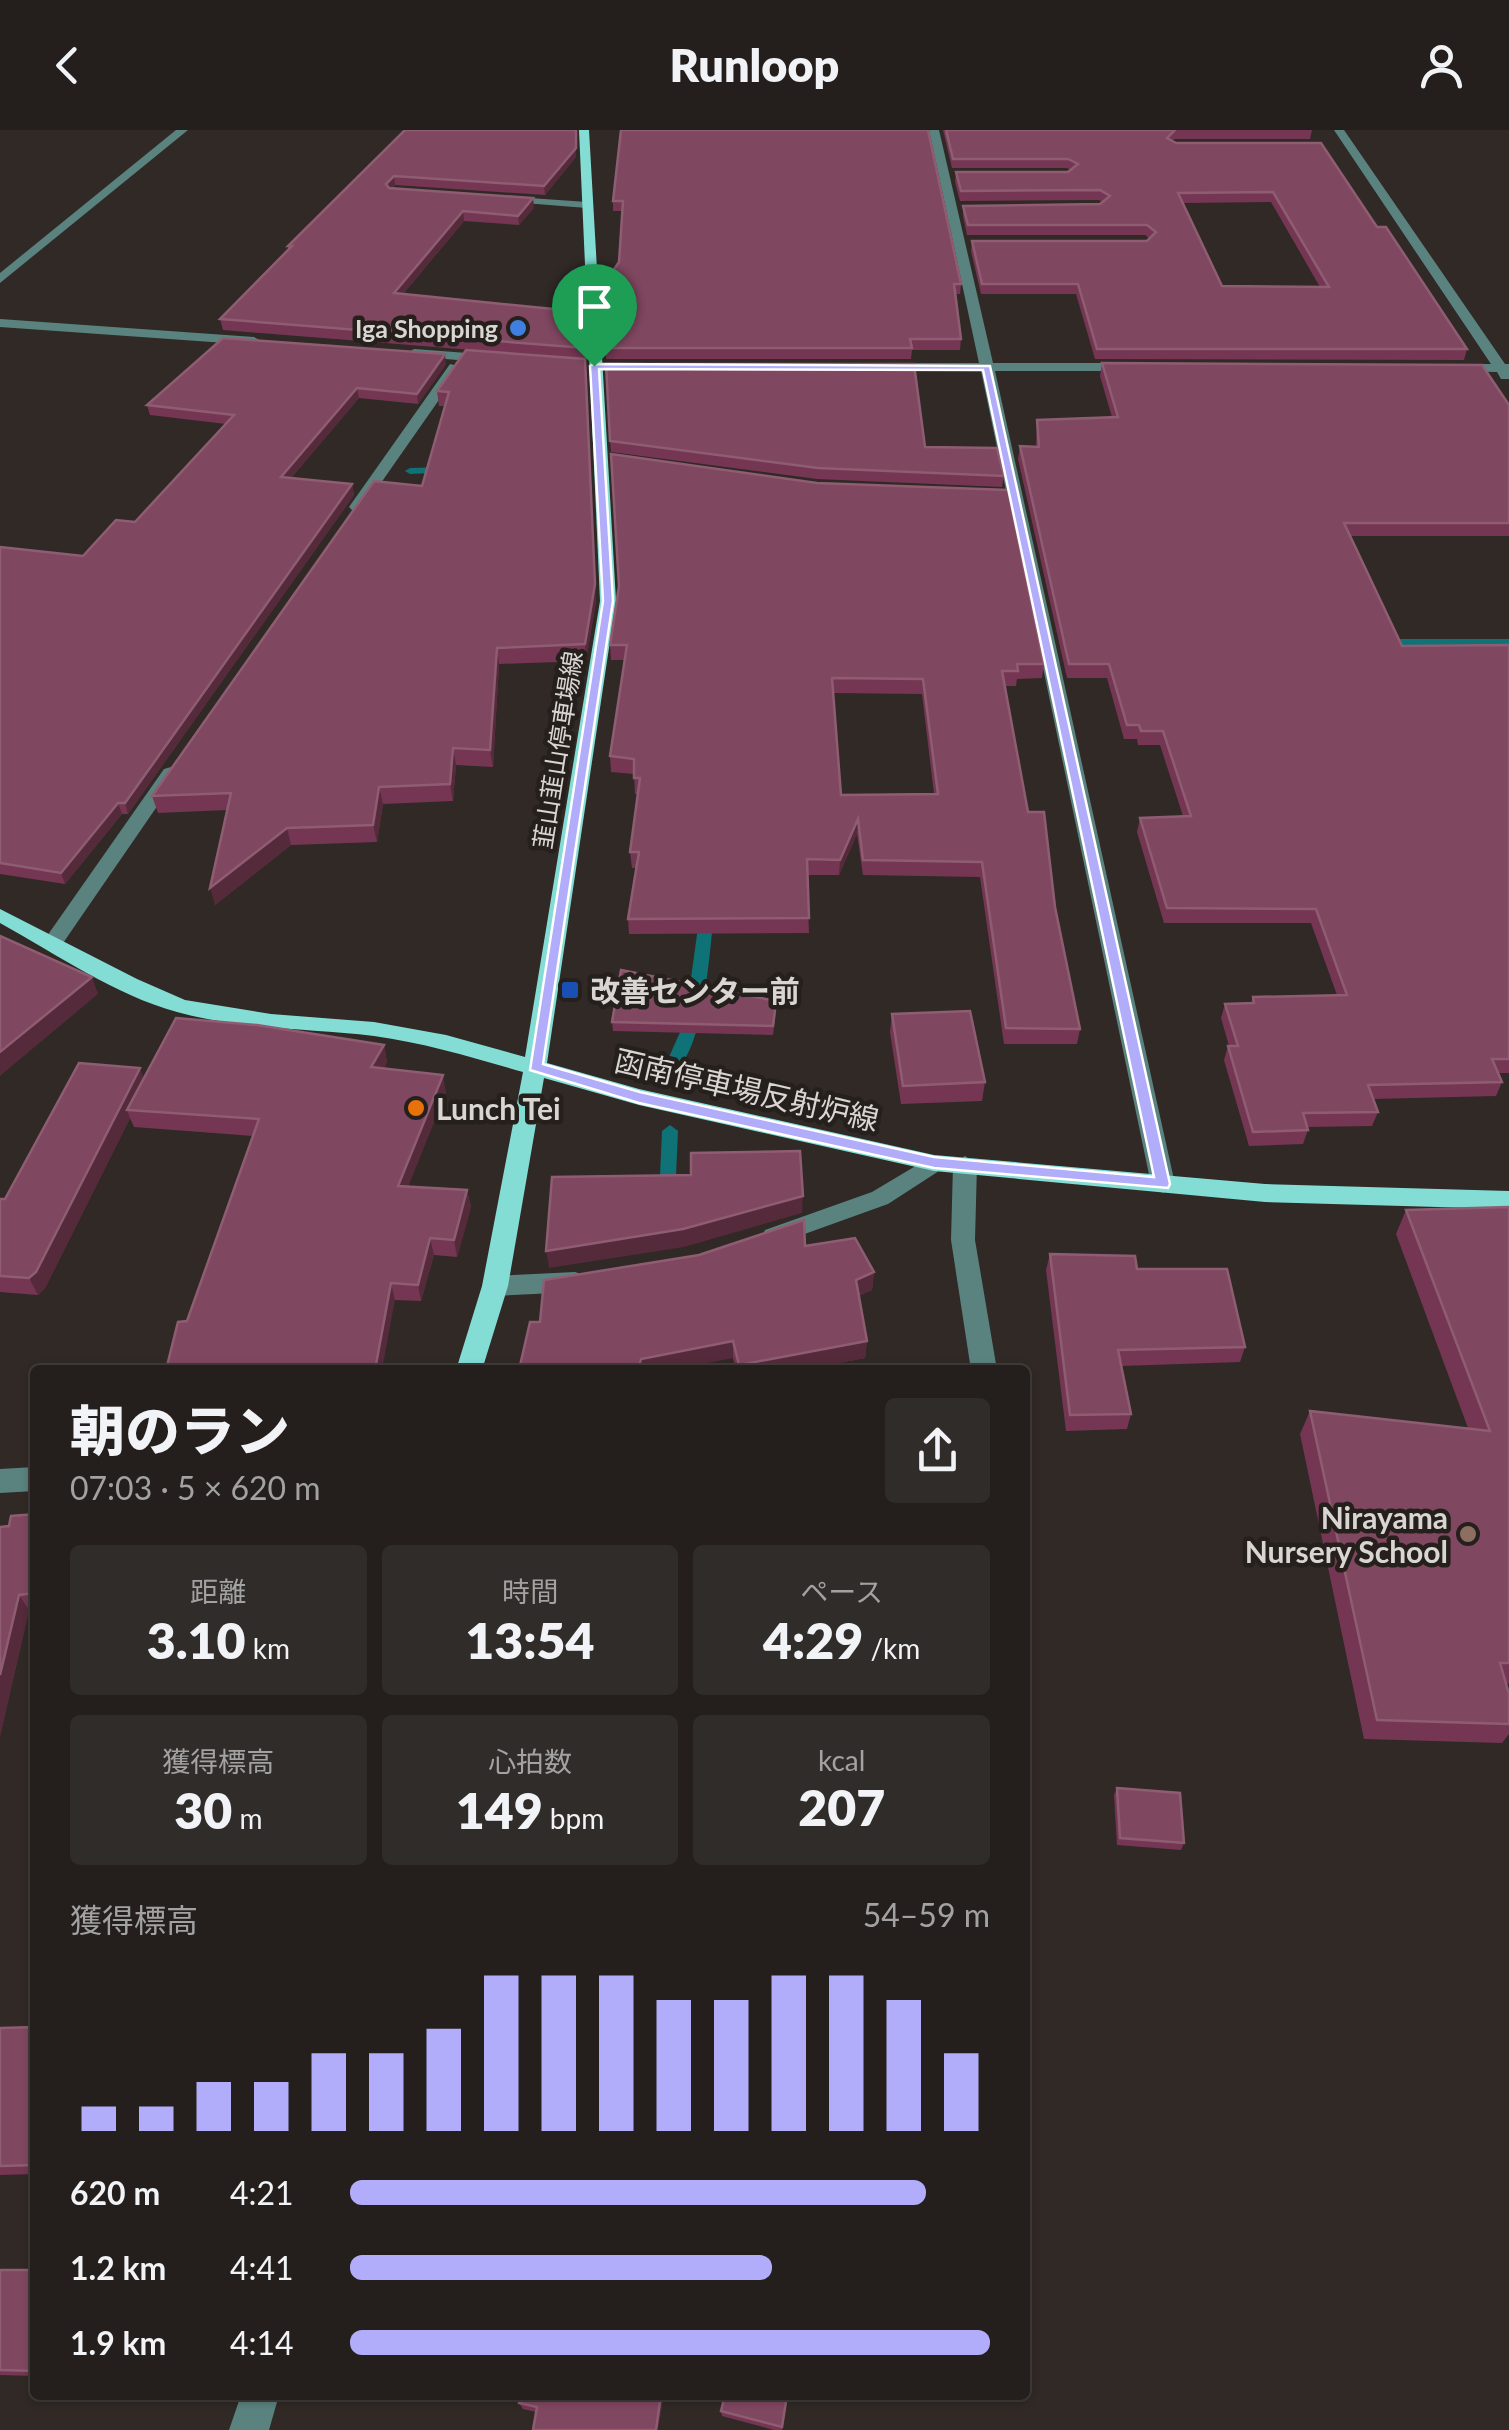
<!DOCTYPE html>
<html lang="ja">
<head>
<meta charset="utf-8">
<style>
	:root { --surface:#241f1c; --page:#302c29; --text:#f1f3f6; --muted:#a3a2a3; --line:#413d3b; --accent:#b1adfa }
	body { margin:0; font-family:Lato,"Noto Sans JP",sans-serif; background:var(--page); color:var(--text); height:100vh; display:flex; flex-direction:column; font-size:38px; white-space:nowrap }
	* { box-sizing:border-box; margin:0 }
	p { font-size:32px; color:var(--muted) }
	.icon { flex:none; width:55px; height:55px; fill:none; stroke:currentColor; stroke-width:2; stroke-linecap:round; stroke-linejoin:round }
	.map { position:relative; flex:1; overflow:hidden }
	.drawer { position:absolute; left:30px; top:1235px; width:1000px; height:1035px; display:flex; flex-direction:column; background:var(--surface); border-radius:10px; box-shadow:0 2px 8px #0004,0 0 0 2px var(--line) }
	.drawer>* { flex:none }
	.pin { position:absolute; display:grid; place-items:center; width:85px; height:85px; color:#fff; margin:-102px -42px; border-radius:50% 50% 50% 0; rotate:-45deg; box-shadow:0 0 10px #0007 }
	.pin .icon { rotate:45deg }
	.round { display:grid; place-items:center; flex:none; width:105px; height:105px; border-radius:10px; background:var(--page) }
	.headline { display:flex; align-items:center; justify-content:space-between; height:170px; padding:0 40px }
	h1 { font-size:55px; font-weight:800; line-height:75px }
	.stats { display:grid; grid-template-columns:repeat(3,1fr); gap:15px; height:170px; padding:10px 40px }
	.stats div { display:grid; align-content:center; border-radius:10px; background:var(--page); text-align:center }
	.stats b { font-size:50px; font-weight:800 }
	.stats small { font-size:28px; font-weight:400 }
	.stats p { font-size:28px }
	.chart { height:280px; padding:20px 40px }
	.chart p { display:flex; justify-content:space-between }
	.chart svg { width:100%; height:180px; margin-top:10px; stroke:var(--accent); stroke-width:6 }
	ul { padding:0 40px; list-style:none; font-size:32px }
	li { display:grid; grid-template-columns:160px 120px 1fr; align-items:center; height:75px }
	li i { height:25px; border-radius:12px; background:var(--accent) }
	header { display:flex; justify-content:space-between; align-items:center; height:130px; padding:0 40px; background:var(--surface); font-size:45px; font-weight:800 }
	.map>svg:first-child { display:block }
	.lines { fill:none; stroke-linecap:round; stroke-linejoin:round }
	.stream { fill:#0f7276; fill-rule:evenodd }
	.minor { fill:#5a837f; fill-rule:evenodd }
	.major { fill:#83ddd5; fill-rule:evenodd }
	.wall { fill:#753653; fill-rule:evenodd }
	.shaded-wall { fill:#552a3b }
	.building { fill:#804760; stroke:#8e5d72; stroke-width:2.5; fill-rule:evenodd }
	.route { fill:#b1adfa; stroke:#fff; stroke-width:2.5; fill-rule:evenodd }
	.shop-dot { fill:#3f7fe0; stroke:#26201d; stroke-width:4 }
	.transit-dot { fill:#1a4fb4; stroke:#26201d; stroke-width:4 }
	.food-dot { fill:#e8710a; stroke:#26201d; stroke-width:4 }
	.education-dot { fill:#8d6e63; stroke:#26201d; stroke-width:4 }
	.labels { text-anchor:middle; dominant-baseline:central; stroke-width:9; stroke-linejoin:round; paint-order:stroke }
	.far-poi-label { font-size:25px; font-weight:bold; fill:#d9d5d3; stroke:#26201d; text-anchor:end }
	.far-street-label { font-size:25px; fill:#d9d5d3; stroke:#26201d }
	.poi-label { font-size:30px; font-weight:bold; fill:#d9d5d3; stroke:#26201d; text-anchor:start }
	.street-label { font-size:30px; fill:#d9d5d3; stroke:#26201d }
</style>
</head>
<body>
<header><svg class="icon" aria-label="back" viewBox="0 0 24 24"><path d="M15 5l-7 7 7 7"/></svg>Runloop<svg class="icon" aria-label="person" viewBox="0 0 24 24"><circle cx="12" cy="8" r="4"/><path d="M4 21q1-7 8-7t8 7"/></svg></header>
<div class="map">
<svg width="1509" height="2300" viewBox="0 0 1509 2300">
	<rect width="100%" height="100%" fill="#302926"/>
	<g class="lines">
		<g class="stream">
			<polygon points="447,337 452,340 451,342 410,344 405,341 410,338"/>
			<polygon points="1378,509 1509,509 1509,517 1374,516 1372,513"/>
			<path d="M707,779L714,783C710,817 704,925 673,941L665,936L685,891L700,783Z"/>
			<polygon points="670,995 678,1001 675,1068 667,1074 659,1068 662,1001"/>
		</g>
		<g class="minor">
			<polygon points="176,0 188,0 0,153 0,143"/>
			<polygon points="929,0 939,0 993,233 1133,233 1140,237 1133,241 995,241 1175,1054 1163,1063 1151,1054 981,241 883,241 876,237 883,233 979,233"/>
			<polygon points="1334,0 1344,0 1505,234 1509,234 1509,249 1501,249 1497,242 1448,241 1446,238 1453,234 1491,234"/>
			<polygon points="502,66 587,72 593,75 587,78 498,71"/>
			<polygon points="0,189 254,207 261,211 254,215 0,197"/>
			<polygon points="414,219 494,225 501,229 494,233 409,226 407,223"/>
			<polygon points="450,234 462,237 362,380 352,380 349,377"/>
			<polygon points="171,637 180,643 61,816 47,816 44,811 47,806 164,639"/>
			<polygon points="934,1025 942,1027 946,1033 942,1039 888,1074 774,1115 765,1112 762,1106 765,1100 872,1062"/>
			<polygon points="965,1026 977,1035 975,1110 997,1240 971,1240 951,1110 953,1035"/>
			<polygon points="575,1142 584,1145 588,1152 584,1159 575,1162 495,1166 486,1163 482,1156 486,1149 495,1146"/>
			<polygon points="35,1337 35,1361 0,1363 0,1339"/>
			<polygon points="241,2265 279,2265 269,2300 229,2300"/>
		</g>
		<path class="major" d="M579,0H589L616,471L547,933L639,959L934,1025L1265,1054L1509,1061V1079L1265,1072L934,1041L639,975L544,948L508,1156L482,1240H456L482,1156L523,942C474,928 425,913 374,906C309,898 242,900 177,882C115,865 56,824 0,793V779L137,849L185,870L271,884L374,892L446,905L525,927L600,471Z"/>
	</g>
	<g class="wall">
		<polygon points="405,0 576,0 576,27 545,65 395,55 393,58 534,78 519,95 464,91 403,164 583,182 585,229 223,200 220,189 288,120 288,116"/>
		<polygon points="621,0 961,154 960,164 955,164 961,209 960,220 912,220 911,229 606,229 602,157 619,132 622,81 613,81 613,71"/>
		<path d="M943,0H1312L1310,9H1174L1172,11L1377,97L1467,219L1464,230L1095,229L1076,164H981L971,121L972,111H1147L1149,108L1145,105H967L963,86V76L1100,74L1102,72L1099,70L960,71L955,52L956,42H1068L1070,40L1067,38H952ZM1271,72L1320,157L1222,156L1183,73Z"/>
		<polygon points="466,220 596,471 586,531 499,534 493,637 456,635 453,671 383,674 377,712 291,715 215,775 227,680 158,683 152,666 422,356 445,276 439,276 437,261"/>
		<polygon points="1102,233 1509,275 1509,406 1350,406 1402,516 1509,515 1509,943 1499,943 1502,952 1496,966 1373,969 1378,982 1372,996 1307,997 1308,1000 1303,1014 1249,1016 1224,930 1228,916 1229,916 1221,888 1225,874 1251,873 1253,867 1337,865 1311,793 1164,793 1137,702 1140,688 1183,686 1160,615 1138,615 1137,609 1124,609 1107,548 1067,548 1018,329 1020,316 1036,316 1037,290 1112,287 1100,246"/>
		<polygon points="446,234 418,274 359,268 291,348 352,354 354,365 128,684 122,684 65,754 0,744 0,417 83,426 135,392 226,294 150,285 147,275"/>
		<polygon points="610,311 1004,346 1002,357 817,349 611,322"/>
		<path d="M619,456L1044,534L1042,548L1017,549L1016,556H1005L1028,682L1055,777L1080,899L1077,914H1004L980,747L863,745L857,704L839,745H807L809,803L629,804L628,789L637,738H632L630,722L638,664H635L634,644L611,642L610,626L625,530H611L610,515ZM833,563L922,564L934,664L841,665Z"/>
		<polygon points="776,880 773,905 613,901 612,892"/>
		<polygon points="892,884 985,952 982,971 901,974 890,902"/>
		<polygon points="384,915 387,932 384,938 446,962 408,1056 467,1060 471,1077 457,1127 434,1125 421,1171 395,1170 187,1191 253,1006 134,997 130,988 45,1158 38,1165 0,1162 0,1069 5,1069 144,948"/>
		<polygon points="1509,1077 1509,1554 1506,1553 1509,1564 1509,1604 1502,1613 1364,1609 1300,1304 1310,1281 1468,1298 1396,1104 1406,1080"/>
		<polygon points="805,1116 874,1142 872,1160 858,1166 867,1211 865,1228 802,1240 736,1240 733,1228 540,1192"/>
		<polygon points="1050,1124 1137,1139 1245,1217 1240,1232 1121,1236 1131,1284 1127,1299 1066,1301 1046,1140"/>
		<polygon points="35,1384 35,1479 29,1480 0,1606 9,1396"/>
		<polygon points="1117,1658 1184,1713 1181,1720 1117,1715 1114,1665"/>
		<polygon points="35,1897 35,2044 0,2045 0,1898"/>
		<polygon points="0,2140 35,2140 35,2246 0,2245"/>
		<polygon points="788,2265 782,2300 774,2300 722,2286 721,2281"/>
		<polygon points="519,2273 658,2300 536,2282 523,2279"/>
	</g>
	<g class="shaded-wall">
		<polygon points="576,0 576,27 545,65 544,56"/>
		<polygon points="394,46 395,55 387,64 386,54"/>
		<polygon points="533,68 534,78 519,95 518,86"/>
		<polygon points="463,81 464,91 395,173 394,163"/>
		<polygon points="445,224 446,234 418,274 417,264"/>
		<polygon points="586,244 596,471 586,531 585,514"/>
		<polygon points="357,258 359,268 283,357 281,347"/>
		<polygon points="352,354 354,365 128,684 125,673"/>
		<polygon points="497,518 499,534 493,637 490,620"/>
		<polygon points="453,618 456,635 453,671 450,654"/>
		<polygon points="379,657 383,674 377,712 373,695"/>
		<polygon points="118,673 122,684 65,754 61,743"/>
		<polygon points="858,689 857,704 839,745 840,730"/>
		<polygon points="287,698 291,715 215,775 210,758"/>
		<polygon points="92,847 98,864 0,946 0,922"/>
		<polygon points="384,915 387,932 375,954 371,937"/>
		<polygon points="140,938 146,955 127,980 130,988 45,1158 38,1165 29,1148"/>
		<polygon points="443,945 446,962 402,1072 398,1056"/>
		<polygon points="467,1060 471,1077 457,1127 454,1110"/>
		<polygon points="803,1066 802,1083 684,1117 549,1138 546,1121"/>
		<polygon points="430,1108 434,1125 421,1171 418,1155"/>
		<polygon points="874,1142 872,1160 854,1167 856,1150"/>
		<polygon points="391,1153 395,1170 382,1240 375,1240"/>
		<polygon points="733,1211 733,1228 673,1240 638,1240 641,1229"/>
		<polygon points="867,1211 865,1228 802,1240 739,1240 739,1235"/>
		<polygon points="19,1465 29,1480 0,1606 0,1545"/>
		<polygon points="661,2265 664,2265 658,2300 656,2300"/>
	</g>
	<g class="building">
		<polygon points="405,0 576,0 576,18 544,56 394,46 386,54 389,58 533,68 518,86 463,81 394,163 583,182 585,218 220,189 292,116 288,116"/>
		<polygon points="621,0 928,0 961,154 954,154 961,209 910,209 912,218 605,218 602,157 619,132 623,71 613,71"/>
		<path d="M946,0H1175L1167,8L1176,13H1321L1377,97H1386L1467,219H1097L1078,154H982L972,111H1147L1156,102L1147,95H968L963,76L1100,74L1110,66L1100,60L961,61L956,42H1068L1078,34L1068,29H953ZM1273,62L1329,157L1222,156L1178,63Z"/>
		<polygon points="223,208 445,224 417,264 357,258 281,347 352,354 125,673 118,673 61,743 0,733 0,417 83,426 116,390 135,392 234,285 147,275"/>
		<polygon points="466,220 585,229 595,454 585,514 497,518 490,620 453,618 450,654 379,657 373,695 287,698 210,758 231,663 152,666 374,351 422,356 449,262 437,261"/>
		<polygon points="1102,233 1482,235 1509,275 1509,393 1344,393 1402,516 1509,515 1509,929 1492,929 1502,952 1368,955 1378,982 1303,983 1308,1000 1253,1002 1228,916 1238,916 1225,874 1254,873 1253,867 1347,865 1316,779 1167,778 1140,688 1191,686 1163,601 1141,601 1139,595 1127,595 1109,534 1069,534 1020,316 1039,317 1037,290 1118,287"/>
		<polygon points="606,234 914,234 925,317 997,318 1004,346 818,338 610,311"/>
		<path d="M611,324L817,353L1008,360L1044,534H1017L1018,541H1002L1028,682H1044L1055,777L1080,899L1006,898L982,732L863,730L858,689L840,730L807,729L809,788L628,789L639,722H630L640,648H634V629L610,626L627,515H610L619,456ZM832,548L923,549L938,664L841,665Z"/>
		<polygon points="0,806 92,847 0,922"/>
		<polygon points="621,840 776,871 773,896 612,892"/>
		<polygon points="970,881 985,952 903,956 892,884"/>
		<polygon points="176,888 257,895 384,915 371,937 443,945 398,1056 467,1060 454,1110 430,1108 418,1155 391,1153 375,1240 166,1240 178,1192 187,1191 259,989 127,980"/>
		<polygon points="79,933 140,938 36,1142 29,1148 0,1146 0,1069 5,1069"/>
		<polygon points="800,1021 803,1066 683,1099 546,1121 552,1047 691,1045 691,1023"/>
		<polygon points="1509,1077 1509,1533 1500,1533 1509,1564 1509,1594 1377,1590 1310,1281 1490,1301 1406,1080"/>
		<polygon points="804,1090 805,1116 855,1108 874,1142 856,1150 867,1211 739,1235 733,1211 641,1229 638,1240 519,1240 530,1192 540,1192 544,1150 699,1125"/>
		<polygon points="1050,1124 1135,1126 1137,1139 1227,1139 1245,1217 1118,1220 1131,1284 1070,1285"/>
		<polygon points="35,1384 35,1463 19,1465 0,1545 0,1397 9,1396 11,1386"/>
		<polygon points="1117,1658 1180,1663 1184,1713 1120,1708"/>
		<polygon points="35,1897 35,2035 0,2036 0,1898"/>
		<polygon points="0,2140 35,2140 35,2241 0,2240"/>
		<polygon points="520,2265 661,2265 656,2300 533,2300 537,2277 519,2273"/>
		<polygon points="725,2265 787,2265 782,2297 721,2281"/>
	</g>
	<path class="route" d="M594,234L990,236L1170,1054L1168,1058L934,1038L639,973L530,940L603,471L590,236ZM599,239L983,240L1154,1047L934,1027L640,962L543,934L613,471Z"/>
	<circle class="shop-dot" cx="518" cy="198" r="10"/>
	<rect class="transit-dot" x="560" y="850" width="20" height="20" rx="5"/>
	<circle class="food-dot" cx="416" cy="978" r="10"/>
	<circle class="education-dot" cx="1468" cy="1404" r="10"/>
	<g class="labels">
		<g class="far-poi-label">
			<text x="498" y="198">Iga Shopping</text>
		</g>
		<g class="far-street-label">
			<text transform="translate(557 620) rotate(-81)">韮山韮山停車場線</text>
		</g>
		<g class="poi-label">
			<text x="590" y="860">改善センター前</text>
			<text x="436" y="978">Lunch Tei</text>
			<text x="1448" y="1387" text-anchor="end">Nirayama<tspan x="1448" dy="34">Nursery School</tspan></text>
		</g>
		<g class="street-label">
			<text transform="translate(747 959) rotate(13)">函南停車場反射炉線</text>
		</g>
	</g>
</svg>
<div class="pin" style="left:594px;top:236px;background:#1e9e55"><svg class="icon" aria-label="arrive" viewBox="0 0 24 24"><path d="M6 21V4h12l-3 4 3 4H6"/></svg></div>
<section class="drawer">
<div class="headline"><div><h1>朝のラン</h1><p>07:03 · 5 × 620 m</p></div><a class="round"><svg class="icon" aria-label="share" viewBox="0 0 24 24"><path d="M12 15V3M7 8l5-5 5 5M5 13v7h14v-7"/></svg></a></div>
<div class="stats">
<div><p>距離</p><b>3.10<small> km</small></b></div>
<div><p>時間</p><b>13:54</b></div>
<div><p>ペース</p><b>4:29<small> /km</small></b></div>
</div>
<div class="stats">
<div><p>獲得標高</p><b>30<small> m</small></b></div>
<div><p>心拍数</p><b>149<small> bpm</small></b></div>
<div><p>kcal</p><b>207</b></div>
</div>
<div class="chart"><p><span>獲得標高</span>54–59 m</p>
<svg viewBox="0 0 160 44" preserveAspectRatio="none"><path d="M5 44V38M15 44V38M25 44V32M35 44V32M45 44V25M55 44V25M65 44V19M75 44V6M85 44V6M95 44V6M105 44V12M115 44V12M125 44V6M135 44V6M145 44V12M155 44V25"/></svg>
</div>
<ul>
<li><b>620 m</b>4:21<i style="width:90%"></i></li>
<li><b>1.2 km</b>4:41<i style="width:66%"></i></li>
<li><b>1.9 km</b>4:14<i style="width:100%"></i></li>
</ul>
</section>
</div>
</body>
</html>
